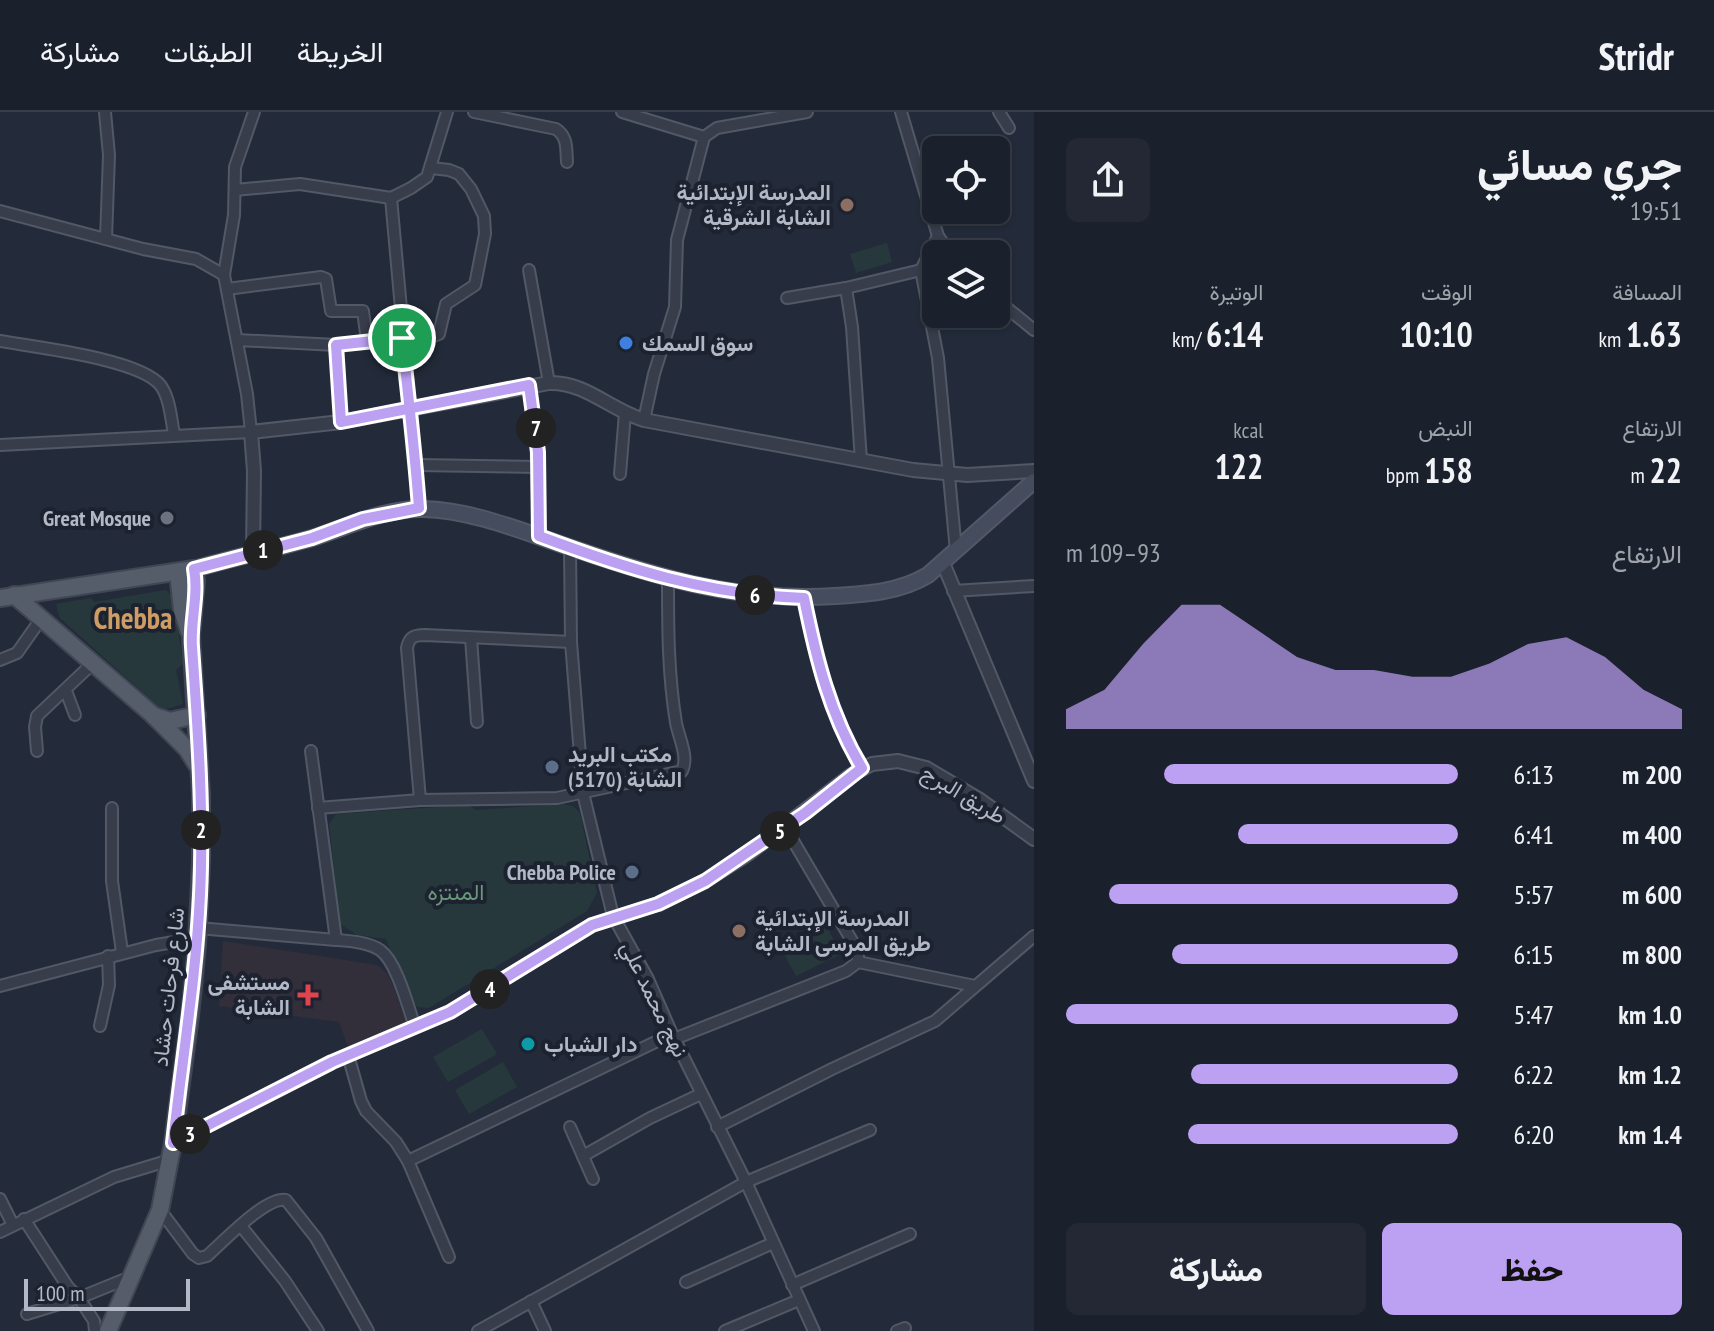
<!DOCTYPE html>
<html lang="ar">
<head>
<meta charset="utf-8">
<style>
	:root { --surface:#1a202c; --page:#232834; --text:#f1f3f6; --muted:#9fa3a9; --line:#383e48; --accent:#bca0f2 }
	body { margin:0; font-family:"PT Sans Narrow",Vazirmatn,sans-serif; background:var(--page); color:var(--text); direction:rtl; height:100vh; display:flex; flex-direction:column; font-size:30px; white-space:nowrap }
	* { box-sizing:border-box; margin:0 }
	p { font-size:26px; color:var(--muted) }
	.icon { flex:none; width:44px; height:44px; fill:none; stroke:currentColor; stroke-width:2; stroke-linecap:round; stroke-linejoin:round }
	.map { position:relative; flex:1; overflow:hidden; direction:ltr }
	.details { display:flex; flex-direction:column; background:var(--surface); width:680px }
	.details>* { flex:none }
	.buttons { position:absolute; left:922px; top:24px; display:grid; gap:16px }
	.buttons a { display:grid; place-items:center; width:88px; height:88px; border-radius:12px; background:var(--surface); box-shadow:0 2px 6px #0004,0 0 0 2px var(--line); font-size:40px }
	.scale { position:absolute; left:24px; bottom:20px; width:166px; box-sizing:border-box; padding-left:8px; border:4px solid #b2b8c6; border-top:0; font-size:22px; line-height:28px; white-space:nowrap; color:#b2b8c6; -webkit-text-stroke:6px #1c222f; paint-order:stroke }
	.pin { position:absolute; display:grid; place-items:center; width:68px; height:68px; color:#fff; margin:-34px; border:4px solid #fff; border-radius:50%; box-shadow:0 2px 8px #0007 }
	.km { position:absolute; width:40px; height:40px; margin:-20px; border-radius:50%; background:#222; color:#fff; font-size:22px; line-height:40px; text-align:center }
	.round { display:grid; place-items:center; flex:none; width:84px; height:84px; border-radius:12px; background:var(--page) }
	.summary { display:flex; align-items:center; justify-content:space-between; height:136px; padding:0 32px }
	h1 { font-size:44px; font-weight:800; line-height:60px }
	.metrics { display:grid; grid-template-columns:repeat(3,1fr); gap:12px; height:136px; padding:8px 32px }
	.metrics div { display:grid; align-content:center }
	.metrics b { font-size:34px; font-weight:800 }
	.metrics small { font-size:22px; font-weight:400 }
	.metrics p { font-size:22px }
	.chart { height:224px; padding:16px 32px }
	.chart p { display:flex; justify-content:space-between }
	.chart svg { width:100%; height:144px; margin-top:8px; fill:var(--accent); opacity:.7 }
	.button { display:flex; gap:16px; margin-top:auto; padding:16px 32px }
	.button a { flex:1; height:92px; border-radius:12px; background:var(--accent); color:#111; font-size:32px; font-weight:800; line-height:92px; text-align:center }
	.button a+a { background:var(--page); color:var(--text) }
	ul { padding:0 32px; list-style:none; font-size:26px }
	li { display:grid; grid-template-columns:128px 96px 1fr; align-items:center; height:60px }
	li i { height:20px; border-radius:10px; background:var(--accent) }
	header { display:flex; align-items:center; gap:48px; box-sizing:border-box; height:112px; padding:0 40px; background:var(--surface); border-bottom:2px solid var(--line) }
	header strong { font-size:38px }
	nav { display:flex; gap:44px; margin-inline-start:auto; font-size:28px }
	main { display:flex; flex:1; min-height:0 }
	.map>svg:first-child { display:block }
	.medical { fill:#322f3b }
	.green { fill:#26383c }
	.lines { fill:none; stroke-linecap:round; stroke-linejoin:round }
	.minor-casing { stroke:#525865; stroke-width:14 }
	.tertiary-casing { stroke:#525865; stroke-width:16 }
	.secondary-casing { stroke:#525865; stroke-width:18 }
	.primary-casing { stroke:#404653; stroke-width:20 }
	.minor { stroke:#373d4a; stroke-width:10 }
	.tertiary { stroke:#373d4a; stroke-width:12 }
	.secondary { stroke:#454c5d; stroke-width:14 }
	.primary { stroke:#555c6a; stroke-width:16 }
	.route-casing { stroke:#fff; stroke-width:16 }
	.route { stroke:#bca0f2; stroke-width:10 }
	.education-dot { fill:#8d6e63; stroke:#1c222f; stroke-width:3 }
	.shop-dot { fill:#3f7fe0; stroke:#1c222f; stroke-width:3 }
	.worship-dot { fill:#6b7280; stroke:#1c222f; stroke-width:3 }
	.service-dot { fill:#5c6f8a; stroke:#1c222f; stroke-width:3 }
	.health-dot { fill:#e0444e; stroke:#1c222f; stroke-width:3 }
	.culture-dot { fill:#0f9aa8; stroke:#1c222f; stroke-width:3 }
	.labels { text-anchor:middle; dominant-baseline:central; stroke-width:8; stroke-linejoin:round; paint-order:stroke }
	.poi-label { font-size:22px; font-weight:bold; fill:#b2b8c6; stroke:#1c222f; text-anchor:end }
	.street-label { font-size:22px; fill:#b2b8c6; stroke:#1c222f }
	.park-label { font-size:22px; fill:#6a9679; stroke:#1c222f }
	.district-label { font-size:30px; font-weight:bold; fill:#ce9d65; stroke:#1c222f }
</style>
</head>
<body>
<header>
<strong>Stridr</strong>
<nav><a>الخريطة</a><a>الطبقات</a><a>مشاركة</a></nav>
</header>
<main>
<section class="details">
<div class="summary"><div><h1>جري مسائي</h1><p>19:51</p></div><a class="round"><svg class="icon" aria-label="share" viewBox="0 0 24 24"><path d="M12 15V3M7 8l5-5 5 5M5 13v7h14v-7"/></svg></a></div>
<div class="metrics">
<div><p>المسافة</p><b>1.63<small> km</small></b></div>
<div><p>الوقت</p><b>10:10</b></div>
<div><p>الوتيرة</p><b>6:14<small> /km</small></b></div>
</div>
<div class="metrics">
<div><p>الارتفاع</p><b>22<small> m</small></b></div>
<div><p>النبض</p><b>158<small> bpm</small></b></div>
<div><p>kcal</p><b>122</b></div>
</div>
<div class="chart"><p><span>الارتفاع</span>93–109 m</p>
<svg viewBox="0 0 160 44" preserveAspectRatio="none"><path d="M0 44V38L10 32L20 18L30 6L40 6L50 14L60 22L70 26L80 26L90 28L100 28L110 24L120 18L130 16L140 22L150 32L160 38V44z"/></svg>
</div>
<ul>
<li><b>200 m</b>6:13<i style="width:75%"></i></li>
<li><b>400 m</b>6:41<i style="width:56%"></i></li>
<li><b>600 m</b>5:57<i style="width:89%"></i></li>
<li><b>800 m</b>6:15<i style="width:73%"></i></li>
<li><b>1.0 km</b>5:47<i style="width:100%"></i></li>
<li><b>1.2 km</b>6:22<i style="width:68%"></i></li>
<li><b>1.4 km</b>6:20<i style="width:69%"></i></li>
</ul>
<div class="button"><a>حفظ</a><a>مشاركة</a></div>
</section>
<div class="map">
<svg width="1034" height="1219" viewBox="0 0 1034 1219">
	<rect width="100%" height="100%" fill="#232b3a"/>
	<polygon class="medical" points="223,829 377,853 387,861 393,873 410,921 352,946 339,910 219,894"/>
	<g class="green">
		<polygon points="887,131 892,150 856,161 850,142"/>
		<polygon points="166,478 174,486 183,552 176,558 183,592 162,598 60,506 56,492 91,486 94,490"/>
		<polygon points="563,692 573,694 580,701 597,781 587,799 429,896 418,895 411,890 386,827 357,823 340,812 329,712 336,702 468,693 476,698"/>
		<polygon points="827,815 841,842 796,864 782,838"/>
		<polygon points="482,917 497,942 448,970 433,945"/>
		<polygon points="503,950 517,975 469,1002 455,978"/>
	</g>
	<g class="lines">
		<defs>
			<g id="minor">
				<polyline points="105,0 109,43 106,127"/>
				<path d="M474,0L556,17C568,25 566,37 567,50"/>
				<polyline points="622,0 704,25"/>
				<polyline points="901,0 938,124 951,142"/>
				<polyline points="999,0 1009,16"/>
				<polyline points="235,78 300,72 391,86"/>
				<polyline points="0,99 143,137 196,147 224,163"/>
				<polyline points="938,124 921,158 938,246 956,439"/>
				<polyline points="529,158 549,271"/>
				<polyline points="846,176 852,215 861,349"/>
				<polyline points="227,177 321,165 326,167 331,199 363,199 367,229"/>
				<polyline points="787,186 846,176 921,158"/>
				<polyline points="996,187 1034,218"/>
				<polyline points="237,228 336,233 428,226 439,222 446,192 475,173 485,122 484,104 471,77 459,62 449,58 431,56"/>
				<path d="M0,229C34,235 141,247 161,274C170,287 171,307 174,322"/>
				<polyline points="336,233 341,310"/>
				<polyline points="529,273 536,318 539,424"/>
				<polyline points="644,308 654,262 675,195 677,128 704,25 717,16 807,0"/>
				<polyline points="0,333 251,320 247,282 224,163 234,103 235,55 254,0"/>
				<polyline points="416,353 538,355"/>
				<polyline points="620,362 625,301"/>
				<polyline points="419,396 391,86 411,76 427,65 447,0"/>
				<polyline points="570,436 571,530 583,681 613,804 648,867 672,922 746,1070 814,1219"/>
				<polyline points="953,479 1034,474"/>
				<path d="M804,486C816,546 831,602 862,656"/>
				<polyline points="471,526 477,610"/>
				<polyline points="0,548 17,541 41,507"/>
				<polyline points="66,579 75,603"/>
				<polyline points="37,639 35,615 37,604 92,552"/>
				<polyline points="311,639 336,828"/>
				<path d="M420,688L407,536C409,525 414,523 425,523L571,530"/>
				<polyline points="112,696 112,769 122,840"/>
				<path d="M318,696L420,688L557,686L682,659C689,645 679,626 676,611C668,561 668,517 668,468"/>
				<path d="M198,816L336,828C350,829 368,830 380,838C397,850 408,895 415,915"/>
				<polyline points="858,850 975,874"/>
				<polyline points="0,874 156,833 174,830 197,833"/>
				<polyline points="100,914 109,873 108,844"/>
				<polyline points="674,927 846,859 858,850 858,839 785,715"/>
				<polyline points="348,943 361,989 366,999 396,1030 408,1049 449,1145"/>
				<polyline points="570,1015 593,1067"/>
				<polyline points="717,1015 832,957 935,909 1034,824"/>
				<polyline points="583,1044 650,1006 701,982"/>
				<polyline points="408,1049 672,922"/>
				<polyline points="0,1087 13,1113"/>
				<path d="M160,1098L193,1142L199,1146L207,1144C223,1130 266,1084 286,1088L316,1126L368,1219"/>
				<polyline points="24,1107 68,1175 79,1186 94,1209 95,1219"/>
				<polyline points="241,1114 285,1169 318,1219"/>
				<polyline points="0,1120 114,1065 170,1048"/>
				<polyline points="686,1170 773,1131"/>
				<polyline points="792,1173 910,1122"/>
				<polyline points="531,1189 545,1219"/>
				<polyline points="27,1202 79,1186 133,1164"/>
				<polyline points="478,1219 746,1070 870,1018"/>
				<polyline points="725,1219 799,1188"/>
				<polyline points="897,1219 905,1216"/>
			</g>
			<g id="tertiary">
				<path d="M253,441L254,359L251,320L341,310L549,271C586,270 610,298 644,308L913,358L967,363L1034,359"/>
				<polyline points="943,451 1034,669"/>
				<polyline points="173,1031 332,950 450,900 592,813 658,792 705,769 748,742 851,663 872,652 898,649 926,656 980,688 1034,727"/>
			</g>
			<path id="secondary" d="M194,457C233,446 273,437 312,426C348,415 384,396 423,397C474,398 526,421 575,437C663,467 740,490 835,484C867,482 900,480 928,463L1034,369"/>
			<g id="primary">
				<polyline points="178,460 182,498 189,519"/>
				<polyline points="14,483 153,603 187,637 197,653"/>
				<polyline points="0,486 194,457 196,469 191,524 201,683 201,750 197,833 190,904 173,1031 160,1098 108,1219"/>
				<polyline points="154,604 170,609 197,603"/>
			</g>
		</defs>
		<use href="#minor" class="minor-casing"/>
		<use href="#tertiary" class="tertiary-casing"/>
		<use href="#secondary" class="secondary-casing"/>
		<use href="#primary" class="primary-casing"/>
		<use href="#minor" class="minor"/>
		<use href="#tertiary" class="tertiary"/>
		<use href="#secondary" class="secondary"/>
		<use href="#primary" class="primary"/>
	</g>
	<g class="lines">
		<defs>
			<path id="route" d="M402,226C408,283 415,340 419,396L363,407L312,426L194,457C199,483 190,509 192,535C198,618 204,701 200,783C196,866 182,948 173,1031L332,950L450,900L592,813L658,792L705,769L805,701L862,656C830,603 816,546 804,486C709,483 627,457 539,424L538,340L529,273L341,310L336,233L402,226"/>
		</defs>
		<use href="#route" class="route-casing"/>
		<use href="#route" class="route"/>
	</g>
	<g class="education-dot">
		<circle cx="847" cy="93" r="8"/>
		<circle cx="739" cy="819" r="8"/>
	</g>
	<circle class="shop-dot" cx="626" cy="231" r="8"/>
	<circle class="worship-dot" cx="167" cy="406" r="8"/>
	<g class="service-dot">
		<circle cx="552" cy="655" r="8"/>
		<circle cx="632" cy="760" r="8"/>
	</g>
	<path class="health-dot" d="M304 871h8v8h8v8h-8v8h-8v-8h-8v-8h8z"/>
	<circle class="culture-dot" cx="528" cy="932" r="8"/>
	<g class="labels">
		<g class="poi-label">
			<text x="831" y="80">المدرسة الإبتدائية<tspan x="831" dy="25">الشابة الشرقية</tspan></text>
			<text x="642" y="231" text-anchor="start">سوق السمك</text>
			<text x="151" y="406">Great Mosque</text>
			<text x="568" y="642" text-anchor="start">مكتب البريد<tspan x="568" dy="25">الشابة (5170)</tspan></text>
			<text x="616" y="760">Chebba Police</text>
			<text x="755" y="806" text-anchor="start">المدرسة الإبتدائية<tspan x="755" dy="25">طريق المرسى الشابة</tspan></text>
			<text x="290" y="870">مستشفى<tspan x="290" dy="25">الشابة</tspan></text>
			<text x="544" y="932" text-anchor="start">دار الشباب</text>
		</g>
		<g class="street-label">
			<text transform="translate(964 682) rotate(31)">طريق البرج</text>
			<text transform="translate(168 875) rotate(-84)">شارع فرحات حشاد</text>
			<text transform="translate(655 887) rotate(64)">نهج محمد علي</text>
		</g>
		<g class="park-label">
			<text x="456" y="780">المنتزه</text>
		</g>
		<g class="district-label">
			<text x="133" y="505">Chebba</text>
		</g>
	</g>
</svg>
<div class="buttons">
<a><svg class="icon" aria-label="locate" viewBox="0 0 24 24"><circle cx="12" cy="12" r="6"/><path d="M12 2v4M12 18v4M2 12h4M18 12h4"/></svg></a>
<a><svg class="icon" aria-label="layers" viewBox="0 0 24 24"><path d="M12 4l9 5-9 5-9-5zM3 14l9 5 9-5"/></svg></a>
</div>
<div class="scale">100 m</div>
<div class="pin" style="left:402px;top:226px;background:#1e9e55"><svg class="icon" aria-label="arrive" viewBox="0 0 24 24"><path d="M6 21V4h12l-3 4 3 4H6"/></svg></div>
<b class="km" style="left:263px;top:438px">1</b>
<b class="km" style="left:201px;top:718px">2</b>
<b class="km" style="left:190px;top:1022px">3</b>
<b class="km" style="left:490px;top:877px">4</b>
<b class="km" style="left:780px;top:719px">5</b>
<b class="km" style="left:755px;top:483px">6</b>
<b class="km" style="left:536px;top:316px">7</b>
</div>
</main>
</body>
</html>
